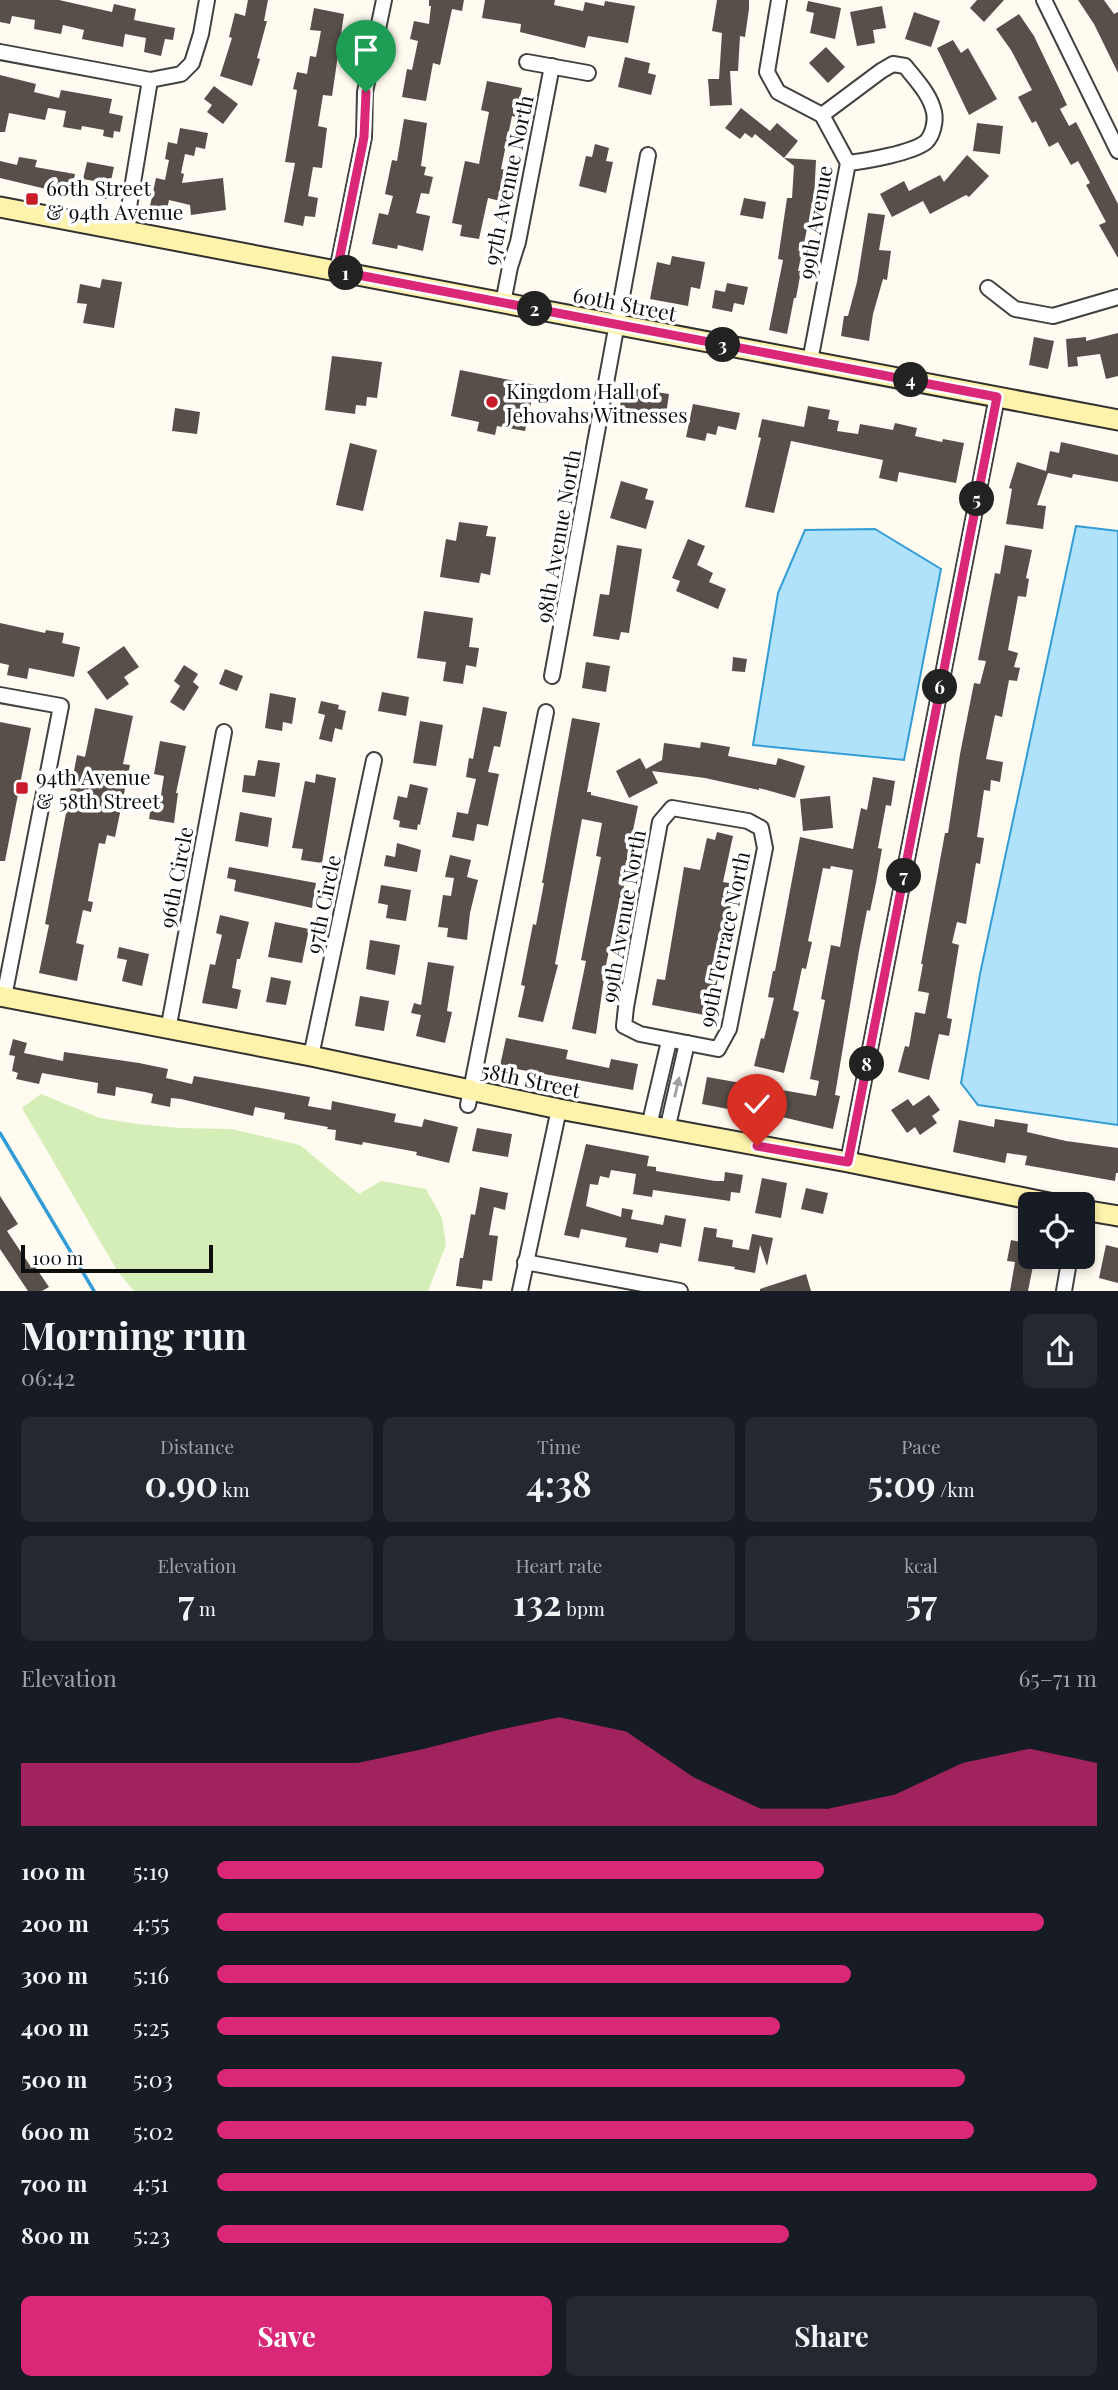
<!DOCTYPE html>
<html lang="en">
<head>
<meta charset="utf-8">
<style>
	:root { --surface:#171b24; --page:#242831; --text:#f1f3f6; --muted:#9ea1a6; --accent:#db2777 }
	body { margin:0; font-family:"Playfair Display",serif; background:var(--page); color:var(--text); height:100vh; display:flex; flex-direction:column; font-size:26px; white-space:nowrap }
	* { box-sizing:border-box; margin:0 }
	p { font-size:23px; color:var(--muted) }
	.icon { flex:none; width:38px; height:38px; fill:none; stroke:currentColor; stroke-width:2; stroke-linecap:round; stroke-linejoin:round }
	.map { position:relative; height:1291px; overflow:hidden }
	.sheet { display:flex; flex-direction:column; background:var(--surface); flex:1 }
	.sheet>* { flex:none }
	.fabs { position:absolute; left:1018px; top:1192px; display:grid; gap:14px }
	.fabs a { display:grid; place-items:center; width:77px; height:77px; border-radius:10px; background:var(--surface); box-shadow:0 4px 10px #0003; font-size:35px }
	.scale { position:absolute; left:21px; bottom:18px; width:192px; box-sizing:border-box; padding-left:7px; border:4px solid #0e0e0e; border-top:0; font-size:19px; line-height:24px; white-space:nowrap; color:#0e0e0e; -webkit-text-stroke:5px #fff; paint-order:stroke }
	.pin { position:absolute; display:grid; place-items:center; width:60px; height:60px; color:#fff; margin:-72px -30px; border-radius:50% 50% 50% 0; rotate:-45deg; box-shadow:0 0 7px #0007 }
	.pin .icon { rotate:45deg }
	.km { position:absolute; width:35px; height:35px; margin:-18px; border-radius:50%; background:#222; color:#fff; font-size:19px; line-height:35px; text-align:center }
	.round { display:grid; place-items:center; flex:none; width:74px; height:74px; border-radius:10px; background:var(--page) }
	.summary { display:flex; align-items:center; justify-content:space-between; height:119px; padding:0 21px }
	h1 { font-size:38px; font-weight:700; line-height:52px }
	.figures { display:grid; grid-template-columns:repeat(3,1fr); gap:10px; height:119px; padding:7px 21px }
	.figures div { display:grid; align-content:center; border-radius:10px; background:var(--page); text-align:center }
	.figures b { font-size:35px; font-weight:700 }
	.figures small { font-size:19px; font-weight:400 }
	.figures p { font-size:19px }
	.chart { height:196px; padding:14px 21px }
	.chart p { display:flex; justify-content:space-between }
	.chart svg { width:100%; height:126px; margin-top:7px; fill:var(--accent); opacity:.7 }
	.button { display:flex; gap:14px; margin-top:auto; padding:14px 21px }
	.button a { flex:1; height:80px; border-radius:10px; background:var(--accent); color:#fff; font-size:28px; font-weight:700; line-height:80px; text-align:center }
	.button a+a { background:var(--page); color:var(--text) }
	ul { padding:0 21px; list-style:none; font-size:23px }
	li { display:grid; grid-template-columns:112px 84px 1fr; align-items:center; height:52px }
	li i { height:18px; border-radius:9px; background:var(--accent) }
	.map>svg:first-child { display:block }
	.green { fill:#d5edb6 }
	.water { fill:#b0e2fb; stroke:#329cd7; stroke-width:2 }
	.lines { fill:none; stroke-linecap:round; stroke-linejoin:round }
	.stream { stroke:#329cd7; stroke-width:3.5 }
	.building { fill:#584f4a }
	.street-casing { stroke:#414141; stroke-width:18 }
	.secondary-casing { stroke:#303030; stroke-width:23 }
	.street { stroke:#fff; stroke-width:14 }
	.secondary { stroke:#fff2ab; stroke-width:19 }
	.oneway { fill:#9f9f9f }
	.route-casing { stroke:#fff; stroke-width:14 }
	.route { stroke:#db2777; stroke-width:9 }
	.poi-dot { fill:#c91c2b; stroke:#fff; stroke-width:2.5 }
	.labels { text-anchor:middle; dominant-baseline:central; stroke-width:7; stroke-linejoin:round; paint-order:stroke }
	.street-label { font-size:21px; fill:#0e0e0e; stroke:#fff }
	.poi-label { font-size:21px; fill:#0e0e0e; stroke:#fff; text-anchor:start }
</style>
</head>
<body>
<div class="map">
<svg width="1118" height="1291" viewBox="0 0 1118 1291">
	<rect width="100%" height="100%" fill="#fffbf0"/>
	<polygon class="green" points="41,1094 100,1118 136,1124 181,1128 232,1129 300,1145 359,1194 381,1181 426,1189 442,1218 446,1245 428,1291 134,1291 118,1272 22,1108"/>
	<g class="water">
		<polygon points="1076,526 1118,531 1118,1125 978,1105 961,1083 980,974"/>
		<polygon points="875,529 941,569 904,760 753,745 778,593 805,530"/>
	</g>
	<g class="lines">
		<polyline class="stream" points="0,1133 94,1291"/>
	</g>
	<g class="building">
		<polygon points="0,0 59,0 112,12 114,4 136,9 134,20 175,28 173,40 165,39 161,56 144,52 146,38 125,34 123,47 82,39 84,30 63,25 61,34 34,29 35,20 12,16 10,24 0,22"/>
		<polygon points="248,0 268,0 264,21 267,21 257,58 260,59 252,86 220,76 232,38 229,37 235,13 245,16"/>
		<polygon points="429,0 464,0 462,11 452,9 440,65 433,63 426,101 402,97 407,69 412,70 418,41 410,39 414,21 429,24 431,6 429,6"/>
		<polygon points="485,0 555,0 554,5 583,11 585,2 604,6 605,1 635,6 628,43 588,36 585,48 520,32 521,24 482,18"/>
		<polygon points="717,0 749,0 749,9 745,37 740,36 738,71 730,71 732,105 710,106 708,79 719,79 722,33 712,31"/>
		<polygon points="977,0 1004,0 984,22 970,8"/>
		<polygon points="1078,0 1104,0 1114,14 1118,12 1118,73 1094,24"/>
		<polygon points="808,1 841,8 835,39 810,33 814,13 806,11"/>
		<polygon points="882,6 886,28 873,30 875,43 857,46 850,12"/>
		<polygon points="314,8 344,14 332,96 323,95 318,126 327,128 322,168 313,167 308,196 318,198 315,217 305,216 303,226 284,222 295,163 285,162 297,90 293,89 297,72 307,74 310,56 316,57 321,31 310,30"/>
		<polygon points="914,12 940,21 931,47 905,39"/>
		<polygon points="1019,14 1034,36 1067,105 1060,109 1069,126 1076,122 1118,204 1118,258 1099,225 1106,222 1086,185 1090,183 1078,161 1071,165 1058,142 1049,147 1036,121 1032,123 1018,97 1032,90 1011,50 996,29"/>
		<polygon points="953,40 961,53 968,48 997,99 969,115 937,48"/>
		<polygon points="826,47 845,67 828,83 809,63"/>
		<polygon points="625,57 650,63 648,73 656,75 651,95 618,87"/>
		<polygon points="0,75 36,84 34,92 59,98 61,90 112,99 109,113 123,116 120,132 114,131 113,138 103,136 104,130 82,126 81,130 63,127 66,111 48,108 45,120 9,113 5,132 0,132"/>
		<polygon points="487,81 522,88 516,117 512,116 501,169 506,170 500,201 488,198 479,239 460,236 462,225 452,223 465,161 479,164 489,112 481,110"/>
		<polygon points="214,86 238,104 223,124 207,112 212,105 204,99"/>
		<polygon points="741,108 770,131 777,123 798,141 784,158 755,134 752,138 745,133 740,139 725,128"/>
		<polygon points="404,119 427,123 421,166 426,167 424,175 433,177 429,194 421,193 416,213 430,216 423,251 398,245 397,249 372,244 379,213 388,215 393,196 385,194 392,160 397,161"/>
		<polygon points="977,123 1003,126 1000,154 973,151"/>
		<polygon points="180,128 208,133 205,149 196,147 194,156 185,154 181,173 184,174 182,183 223,178 226,210 191,215 190,205 169,200 167,209 150,206 156,178 165,180 169,160 165,159 168,142 177,144"/>
		<polygon points="595,144 609,148 606,161 613,162 606,193 579,186 586,156 592,157"/>
		<polygon points="967,155 989,176 969,197 966,195 930,214 923,201 892,217 880,194 904,181 909,191 940,175 944,182"/>
		<polygon points="19,157 37,160 35,167 75,174 71,195 0,178 0,161 17,165"/>
		<polygon points="784,158 816,160 814,200 810,230 807,229 798,271 801,271 796,298 794,298 787,334 769,330 783,260 778,259 787,198 792,198 794,166"/>
		<polygon points="87,162 114,167 107,199 92,196 94,181 83,179"/>
		<polygon points="744,198 766,202 763,219 740,215"/>
		<polygon points="868,213 885,215 879,250 891,251 887,280 883,279 873,314 869,341 841,336 844,316 848,316 857,282"/>
		<polygon points="672,256 705,262 700,289 691,287 688,306 650,299 657,262 670,265"/>
		<polygon points="102,279 122,282 114,328 83,323 87,304 77,303 80,284 100,288"/>
		<polygon points="727,283 748,287 744,305 734,303 732,312 712,308 715,290 725,292"/>
		<polygon points="1118,333 1118,376 1106,379 1100,354 1077,357 1078,366 1068,367 1066,339 1086,337 1086,341"/>
		<polygon points="1034,337 1054,341 1048,369 1029,365"/>
		<polygon points="332,356 382,362 377,398 367,397 366,406 356,405 355,414 325,410"/>
		<polygon points="460,370 535,385 525,431 497,426 495,435 477,431 479,422 451,416"/>
		<polygon points="623,387 669,394 666,415 620,407"/>
		<polygon points="693,404 740,413 736,430 718,426 716,435 707,433 705,441 686,437"/>
		<polygon points="808,406 830,410 828,419 839,421 837,431 858,434 860,424 893,430 895,423 917,428 915,436 942,442 943,439 964,443 956,483 899,472 897,482 879,478 883,460 791,441 774,513 745,507 761,438 758,437 762,419 804,427"/>
		<polygon points="175,408 200,412 197,434 172,431"/>
		<polygon points="1061,442 1118,455 1118,482 1073,474 1072,478 1048,473 1037,505 1046,506 1043,529 1006,524 1012,489 1009,488 1017,462 1046,471 1050,451 1059,453"/>
		<polygon points="350,443 377,450 363,511 336,505"/>
		<polygon points="621,481 648,489 645,499 654,501 646,529 610,518"/>
		<polygon points="459,522 488,526 486,536 496,537 490,575 481,573 479,583 440,577 446,539 456,541"/>
		<polygon points="688,539 705,546 697,565 713,573 709,582 726,589 718,609 676,591 680,581 672,578"/>
		<polygon points="617,545 642,549 629,633 621,632 619,640 593,636 600,594 609,595"/>
		<polygon points="1005,545 1032,550 1026,578 1029,579 1026,597 1018,596 1008,650 1018,653 1014,667 1020,668 1017,681 1009,680 1002,717 995,715 986,759 1003,762 1000,782 991,780 990,791 984,790 977,837 984,838 980,864 976,863 966,924 957,922 952,943 959,945 947,1018 952,1019 949,1036 939,1034 929,1080 898,1072 905,1046 909,1047 915,1012 925,1014 929,993 918,991 923,964 921,964 945,833 948,833 960,754 974,683 980,684 986,661 978,660 995,573 1000,574"/>
		<polygon points="424,611 473,618 469,647 479,648 476,667 466,665 463,684 443,681 446,662 417,658"/>
		<polygon points="0,623 45,633 46,630 64,633 62,643 80,647 74,677 29,668 27,679 7,675 9,665 0,663"/>
		<polygon points="124,646 139,667 124,677 129,684 107,700 87,672"/>
		<polygon points="733,657 747,659 745,672 732,671"/>
		<polygon points="586,662 610,666 606,692 582,688"/>
		<polygon points="184,665 198,674 193,682 199,687 184,711 170,702 180,686 174,681"/>
		<polygon points="225,669 243,676 237,691 219,684"/>
		<polygon points="382,692 409,697 406,716 378,711"/>
		<polygon points="270,693 296,698 292,724 283,722 282,731 265,728"/>
		<polygon points="321,701 339,705 338,709 346,711 342,730 335,728 332,742 319,739 325,715 318,713"/>
		<polygon points="483,707 507,712 500,747 494,746 488,772 499,774 488,826 477,824 474,841 452,837 457,812 468,814 476,779 466,777 469,758 473,759"/>
		<polygon points="95,708 133,716 123,764 130,765 115,837 107,835 105,844 99,843 88,901 93,902 91,912 83,910 76,943 84,945 77,981 39,973 49,925 45,924 77,755 85,757"/>
		<polygon points="572,718 600,723 587,792 591,792 591,795 638,806 625,869 627,870 622,897 620,897 606,965 596,1034 572,1029 586,961 581,960 601,857 596,856 602,823 582,819 555,964 558,965 543,1022 518,1017 525,986 521,985 533,924 536,925 544,883 542,883"/>
		<polygon points="420,721 443,725 436,766 413,763"/>
		<polygon points="0,722 31,728 5,861 0,861"/>
		<polygon points="160,741 186,746 176,793 178,793 174,823 149,819 152,799 160,801 164,776 154,774"/>
		<polygon points="701,742 730,747 728,756 776,765 778,758 805,766 795,798 759,788 759,790 705,778 652,771 658,783 629,798 616,771 640,758 646,769 662,760 664,743 700,748"/>
		<polygon points="258,760 280,763 275,797 242,792 244,775 255,776"/>
		<polygon points="316,774 336,778 322,863 301,860 303,849 292,848 305,781 315,783"/>
		<polygon points="873,777 895,781 891,806 886,805 878,848 882,849 876,883 870,911 867,910 859,951 835,1095 840,1096 833,1129 765,1113 764,1116 702,1104 707,1077 816,1096 819,1081 810,1079 825,1000 821,999 831,945 840,947 853,870 831,866 830,869 823,868 808,941 812,942 806,969 802,968 793,1010 799,1012 784,1073 754,1066 761,1038 764,1039 774,998 768,997 773,971 775,971 800,837 853,849 861,808 867,810"/>
		<polygon points="410,784 428,788 420,825 418,824 417,830 399,827 400,821 393,819 398,796 407,798"/>
		<polygon points="830,796 833,828 803,831 800,799"/>
		<polygon points="240,812 272,818 268,847 235,841"/>
		<polygon points="717,832 733,836 723,882 735,884 716,989 720,990 715,1017 652,1005 657,979 665,980 684,867 700,870 707,838 715,840"/>
		<polygon points="397,843 421,850 417,872 384,866 386,855 395,857"/>
		<polygon points="450,855 471,860 467,877 478,880 470,913 467,940 447,937 448,928 438,927 443,895 451,896 454,878 445,877"/>
		<polygon points="229,867 316,883 312,908 234,891 236,880 227,878"/>
		<polygon points="381,885 411,890 406,921 386,918 388,905 378,903"/>
		<polygon points="220,915 249,922 240,959 237,959 232,988 241,990 237,1009 202,1003 210,964 215,965 222,935 216,933"/>
		<polygon points="275,922 309,929 302,963 268,957"/>
		<polygon points="370,940 400,945 395,975 366,969"/>
		<polygon points="119,947 149,954 142,986 122,981 127,960 117,958"/>
		<polygon points="428,962 454,966 447,1011 452,1012 445,1043 416,1036 421,1015 411,1013 414,1003 421,1005"/>
		<polygon points="271,977 291,981 286,1005 266,1002"/>
		<polygon points="360,996 389,1001 384,1031 355,1026"/>
		<polygon points="506,1038 568,1050 566,1059 609,1068 611,1059 638,1064 633,1090 500,1066"/>
		<polygon points="13,1039 27,1043 24,1053 63,1061 64,1052 139,1063 168,1069 166,1078 192,1084 194,1076 310,1097 308,1106 331,1110 332,1101 396,1114 394,1122 422,1127 424,1119 458,1127 449,1163 416,1155 417,1152 363,1142 362,1145 335,1140 336,1130 327,1129 328,1127 284,1119 285,1113 255,1107 253,1116 181,1099 171,1098 170,1107 151,1103 153,1094 145,1092 116,1087 115,1096 97,1093 98,1083 42,1073 39,1084 16,1079 18,1073 12,1071 15,1056 9,1055"/>
		<polygon points="929,1095 940,1110 932,1116 937,1123 920,1135 915,1127 907,1133 891,1110 908,1099 913,1106"/>
		<polygon points="995,1119 1028,1124 1027,1132 1066,1141 1118,1148 1118,1173 1116,1173 1115,1181 1025,1165 1027,1156 1007,1153 1005,1163 953,1152 959,1120 994,1127"/>
		<polygon points="477,1128 512,1134 508,1157 472,1151"/>
		<polygon points="586,1144 649,1156 647,1166 656,1167 656,1171 715,1181 724,1181 725,1172 743,1175 740,1193 731,1192 730,1201 653,1190 652,1197 633,1194 636,1174 611,1170 609,1178 600,1176 598,1185 590,1184 586,1206 621,1217 622,1208 633,1210 631,1219 653,1223 663,1225 665,1215 686,1219 681,1247 660,1243 658,1253 625,1247 627,1238 581,1229 579,1238 564,1235"/>
		<polygon points="762,1178 787,1183 781,1218 755,1213"/>
		<polygon points="480,1187 508,1193 505,1210 494,1207 489,1235 498,1236 492,1281 483,1280 482,1289 456,1286 460,1258 463,1258 471,1214 475,1215"/>
		<polygon points="806,1188 828,1193 823,1214 801,1209"/>
		<polygon points="0,1196 18,1224 7,1231 31,1267 34,1265 49,1287 42,1291 28,1291 0,1249"/>
		<polygon points="1026,1214 1031,1214 1031,1256 1044,1256 1042,1268 1033,1266 1028,1291 1010,1291 1015,1262 1007,1261 1011,1240 1020,1242"/>
		<polygon points="704,1227 717,1229 716,1237 733,1240 732,1247 749,1250 752,1234 773,1238 767,1266 760,1245 755,1273 734,1269 735,1267 698,1261"/>
		<polygon points="1106,1245 1118,1248 1118,1283 1099,1278"/>
		<polygon points="806,1274 811,1291 760,1291 760,1289"/>
	</g>
	<g class="lines">
		<defs>
			<g id="street">
				<polyline points="779,0 767,72 778,92 822,115 848,163 810,361"/>
				<polyline points="1044,0 1118,151"/>
				<polyline points="0,52 150,80 181,74 192,63 201,34 207,0"/>
				<polyline points="527,62 588,73"/>
				<path d="M822,115L881,71L893,64L905,66C916,80 930,94 934,112C936,121 933,135 926,142C912,153 866,161 848,163"/>
				<polyline points="125,231 150,80"/>
				<polyline points="337,271 364,137 365,92 384,0"/>
				<polyline points="988,288 1015,309 1053,316 1118,297"/>
				<polyline points="503,303 510,267 518,242 552,66"/>
				<polyline points="552,676 648,155"/>
				<polyline points="0,695 61,706 4,997"/>
				<polygon points="672,808 748,821 761,828 765,848 729,1029 718,1049 640,1034 624,1026 626,1007 660,822"/>
				<polyline points="168,1030 224,732"/>
				<polyline points="311,1056 374,760"/>
				<polyline points="468,1105 546,712"/>
				<polyline points="649,1126 669,1041"/>
				<polyline points="667,1130 687,1043"/>
				<polyline points="848,1162 997,397"/>
				<polyline points="525,1262 680,1291"/>
				<polyline points="520,1291 559,1109"/>
				<polyline points="1064,1291 1070,1256"/>
			</g>
			<g id="secondary">
				<polyline points="0,207 1118,420"/>
				<polyline points="0,996 311,1056 559,1109 848,1162 1054,1204"/>
				<polyline points="1083,1210 1118,1216"/>
			</g>
		</defs>
		<use href="#street" class="street-casing"/>
		<use href="#secondary" class="secondary-casing"/>
		<use href="#street" class="street"/>
		<use href="#secondary" class="secondary"/>
	</g>
	<defs><path id="oneway-solid" d="M-6-.8H1V-3.2L6.5 0L1 3.2V.8H-6Z" transform="scale(1.75)"/></defs>
	<use class="oneway" href="#oneway-solid" transform="translate(677 1087) rotate(-77)"/>
	<g class="lines">
		<defs>
			<polyline id="route" points="366,92 364,137 337,271 997,397 848,1162 757,1146"/>
		</defs>
		<use href="#route" class="route-casing"/>
		<use href="#route" class="route"/>
	</g>
	<g class="poi-dot">
		<rect x="25" y="192" width="14" height="14" rx="3.5"/>
		<circle cx="492" cy="402" r="7"/>
		<rect x="15" y="781" width="14" height="14" rx="3.5"/>
	</g>
	<g class="labels">
		<g class="street-label">
			<text transform="translate(507 180) rotate(-78)">97th Avenue North</text>
			<text transform="translate(814 222) rotate(-80)">99th Avenue</text>
			<text transform="translate(625 303) rotate(11)">60th Street</text>
			<text transform="translate(557 536) rotate(-80)">98th Avenue North</text>
			<text transform="translate(175 877) rotate(-79)">96th Circle</text>
			<text transform="translate(322 904) rotate(-78)">97th Circle</text>
			<text transform="translate(622 916) rotate(-80)">99th Avenue North</text>
			<text transform="translate(723 939) rotate(-78)">99th Terrace North</text>
			<text transform="translate(531 1079) rotate(12)">58th Street</text>
		</g>
		<g class="poi-label">
			<text x="46" y="187">60th Street<tspan x="46" dy="24">&amp; 94th Avenue</tspan></text>
			<text x="506" y="390">Kingdom Hall of<tspan x="506" dy="24">Jehovahs Witnesses</tspan></text>
			<text x="36" y="776">94th Avenue<tspan x="36" dy="24">&amp; 58th Street</tspan></text>
		</g>
	</g>
</svg>
<div class="fabs">
<a><svg class="icon" aria-label="locate" viewBox="0 0 24 24"><circle cx="12" cy="12" r="6"/><path d="M12 2v4M12 18v4M2 12h4M18 12h4"/></svg></a>
</div>
<div class="scale">100 m</div>
<div class="pin" style="left:366px;top:92px;background:#1e9e55"><svg class="icon" aria-label="arrive" viewBox="0 0 24 24"><path d="M6 21V4h12l-3 4 3 4H6"/></svg></div>
<div class="pin" style="left:757px;top:1146px;background:#d93025"><svg class="icon" aria-label="check" viewBox="0 0 24 24"><path d="M5 12l5 5 9-10"/></svg></div>
<b class="km" style="left:346px;top:273px">1</b>
<b class="km" style="left:535px;top:309px">2</b>
<b class="km" style="left:723px;top:345px">3</b>
<b class="km" style="left:911px;top:380px">4</b>
<b class="km" style="left:977px;top:499px">5</b>
<b class="km" style="left:940px;top:687px">6</b>
<b class="km" style="left:904px;top:876px">7</b>
<b class="km" style="left:867px;top:1064px">8</b>
</div>
<section class="sheet">
<div class="summary"><div><h1>Morning run</h1><p>06:42</p></div><a class="round"><svg class="icon" aria-label="share" viewBox="0 0 24 24"><path d="M12 15V3M7 8l5-5 5 5M5 13v7h14v-7"/></svg></a></div>
<div class="figures">
<div><p>Distance</p><b>0.90<small> km</small></b></div>
<div><p>Time</p><b>4:38</b></div>
<div><p>Pace</p><b>5:09<small> /km</small></b></div>
</div>
<div class="figures">
<div><p>Elevation</p><b>7<small> m</small></b></div>
<div><p>Heart rate</p><b>132<small> bpm</small></b></div>
<div><p>kcal</p><b>57</b></div>
</div>
<div class="chart"><p><span>Elevation</span>65–71 m</p>
<svg viewBox="0 0 160 44" preserveAspectRatio="none"><path d="M0 44V22L10 22L20 22L30 22L40 22L50 22L60 17L70 11L80 6L90 11L100 27L110 38L120 38L130 33L140 22L150 17L160 22V44z"/></svg>
</div>
<ul>
<li><b>100 m</b>5:19<i style="width:69%"></i></li>
<li><b>200 m</b>4:55<i style="width:94%"></i></li>
<li><b>300 m</b>5:16<i style="width:72%"></i></li>
<li><b>400 m</b>5:25<i style="width:64%"></i></li>
<li><b>500 m</b>5:03<i style="width:85%"></i></li>
<li><b>600 m</b>5:02<i style="width:86%"></i></li>
<li><b>700 m</b>4:51<i style="width:100%"></i></li>
<li><b>800 m</b>5:23<i style="width:65%"></i></li>
</ul>
<div class="button"><a>Save</a><a>Share</a></div>
</section>
</body>
</html>
